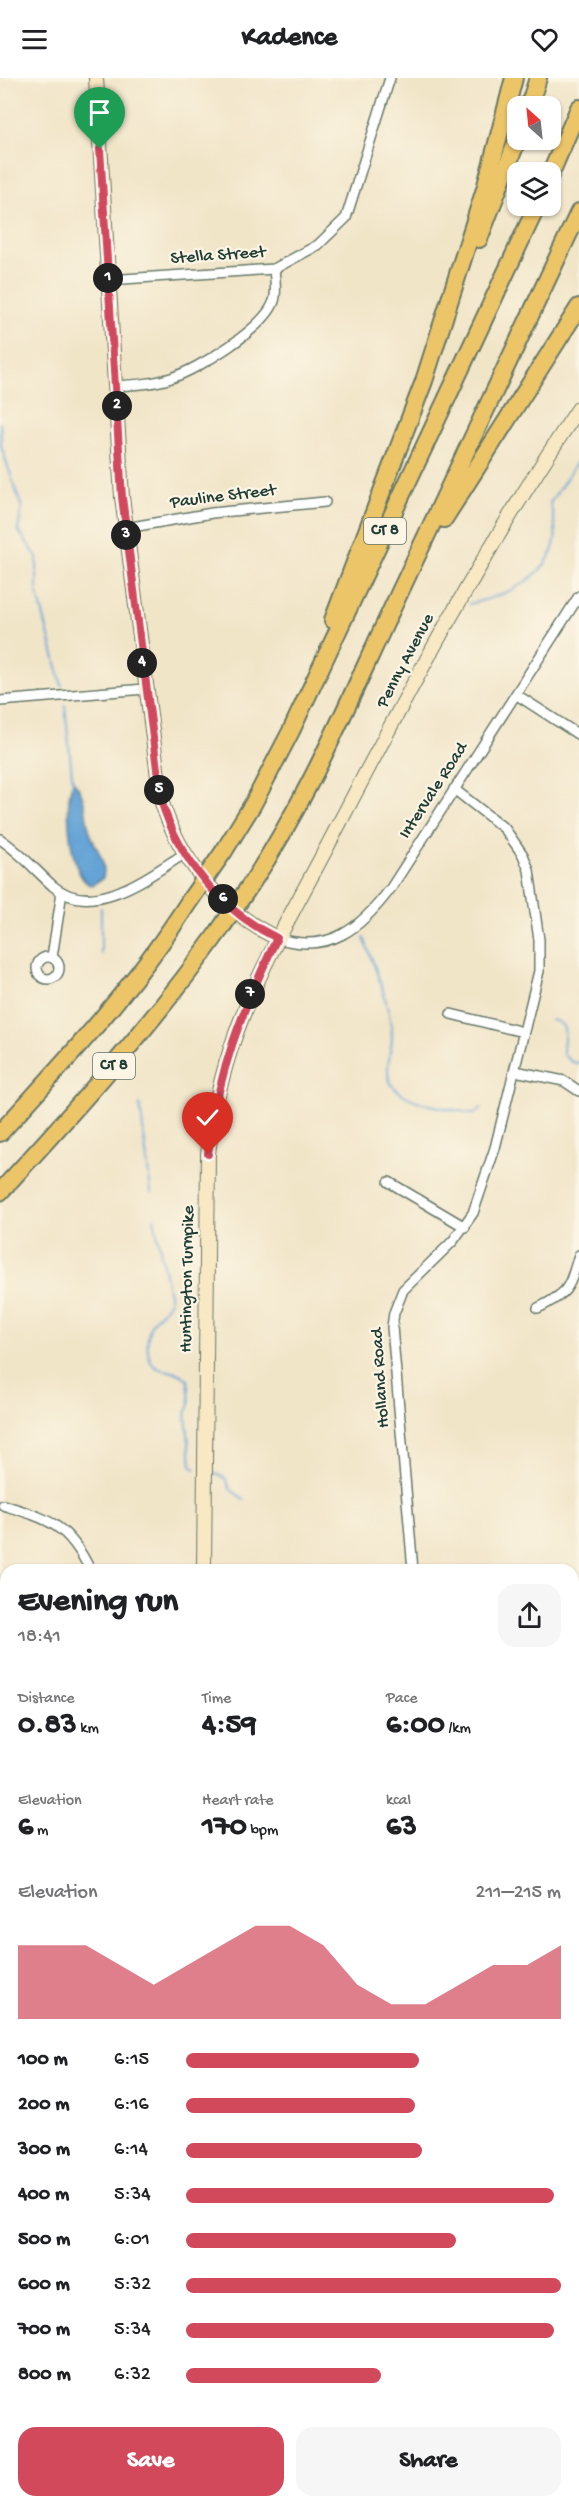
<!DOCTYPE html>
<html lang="en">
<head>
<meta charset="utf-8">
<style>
	:root { --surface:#fff; --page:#f6f6f6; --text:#202124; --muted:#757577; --accent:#d1495b }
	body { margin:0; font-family:"Gochi Hand",sans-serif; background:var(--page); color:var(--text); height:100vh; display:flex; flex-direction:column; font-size:22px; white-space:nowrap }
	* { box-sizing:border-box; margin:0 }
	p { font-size:20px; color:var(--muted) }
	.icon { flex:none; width:33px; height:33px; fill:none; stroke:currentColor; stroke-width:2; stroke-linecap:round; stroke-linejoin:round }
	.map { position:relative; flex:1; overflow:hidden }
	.details { position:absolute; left:0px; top:1486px; width:579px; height:944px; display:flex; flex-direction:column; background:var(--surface); border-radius:18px 18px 0 0; box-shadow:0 2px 4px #0004 }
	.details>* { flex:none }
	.needle { width:39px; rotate:333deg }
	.fabs { position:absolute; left:507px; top:18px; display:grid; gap:12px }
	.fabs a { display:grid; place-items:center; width:54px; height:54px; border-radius:12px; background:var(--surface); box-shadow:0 2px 4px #0004; font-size:30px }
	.pin { position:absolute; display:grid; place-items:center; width:51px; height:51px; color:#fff; margin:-62px -26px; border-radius:50% 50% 50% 0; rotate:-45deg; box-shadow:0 0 6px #0007 }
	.pin .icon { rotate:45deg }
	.km { position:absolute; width:30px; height:30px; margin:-15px; border-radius:50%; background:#222; color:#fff; font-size:16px; line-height:30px; text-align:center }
	.round { display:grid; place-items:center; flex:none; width:63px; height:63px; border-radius:18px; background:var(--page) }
	.head { display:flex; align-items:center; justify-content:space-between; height:102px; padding:0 18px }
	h1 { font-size:33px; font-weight:700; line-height:45px }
	.stats { display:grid; grid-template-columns:repeat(3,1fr); gap:9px; height:102px; padding:6px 18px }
	.stats div { display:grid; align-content:center }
	.stats b { font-size:30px; font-weight:700 }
	.stats small { font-size:16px; font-weight:400 }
	.stats p { font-size:16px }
	.chart { height:168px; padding:12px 18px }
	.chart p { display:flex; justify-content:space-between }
	.chart svg { width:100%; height:108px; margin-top:6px; fill:var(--accent); opacity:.7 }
	.cta { display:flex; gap:12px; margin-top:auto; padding:12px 18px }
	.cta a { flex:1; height:69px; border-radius:18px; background:var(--accent); color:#fff; font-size:24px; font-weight:700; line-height:69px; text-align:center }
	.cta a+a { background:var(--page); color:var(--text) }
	ul { padding:0 18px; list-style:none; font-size:20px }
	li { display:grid; grid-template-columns:96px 72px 1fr; align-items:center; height:45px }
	li i { height:15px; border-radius:8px; background:var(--accent) }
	header { display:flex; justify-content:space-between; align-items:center; height:78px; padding:0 18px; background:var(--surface); font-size:27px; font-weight:700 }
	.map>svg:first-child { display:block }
	.water { fill:#63a3d6; stroke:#417085; stroke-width:1.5 }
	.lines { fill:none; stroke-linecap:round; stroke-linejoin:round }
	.stream { stroke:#63a3d6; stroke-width:2 }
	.street-casing { stroke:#687868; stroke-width:12 }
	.secondary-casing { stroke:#687868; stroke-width:16 }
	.highway-casing { stroke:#687868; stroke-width:20 }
	.street { stroke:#fff; stroke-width:9 }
	.secondary { stroke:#f8e8c3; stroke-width:14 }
	.highway { stroke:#edc569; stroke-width:16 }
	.highway-bridge-casing { stroke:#687868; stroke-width:20; stroke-linecap:butt }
	.highway-bridge { stroke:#edc569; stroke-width:16 }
	.route-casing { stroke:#fff; stroke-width:12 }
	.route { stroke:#d1495b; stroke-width:8 }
	.labels { text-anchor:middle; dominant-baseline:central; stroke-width:4.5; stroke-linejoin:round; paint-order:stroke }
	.shield { fill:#fcf5e5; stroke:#617469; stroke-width:1.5 }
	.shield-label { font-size:16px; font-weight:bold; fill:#1f3d34 }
	.street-label { font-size:18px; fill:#1f3d34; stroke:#fcf5e5 }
</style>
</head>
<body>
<header><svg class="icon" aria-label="menu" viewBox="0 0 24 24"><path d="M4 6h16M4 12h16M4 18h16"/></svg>Kadence<svg class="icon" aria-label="heart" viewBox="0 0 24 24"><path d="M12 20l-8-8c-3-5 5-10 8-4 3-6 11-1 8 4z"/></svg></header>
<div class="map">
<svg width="579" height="2429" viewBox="0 0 579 2429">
	<rect width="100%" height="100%" fill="#fcf5e5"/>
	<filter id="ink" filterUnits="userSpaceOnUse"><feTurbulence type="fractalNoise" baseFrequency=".0167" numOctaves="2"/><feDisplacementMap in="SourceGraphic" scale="12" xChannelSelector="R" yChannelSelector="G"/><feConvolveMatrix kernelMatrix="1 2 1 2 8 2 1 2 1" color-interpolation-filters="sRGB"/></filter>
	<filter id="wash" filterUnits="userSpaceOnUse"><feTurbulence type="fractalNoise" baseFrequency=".008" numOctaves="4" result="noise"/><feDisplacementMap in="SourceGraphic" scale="24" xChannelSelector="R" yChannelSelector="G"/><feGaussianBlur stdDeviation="1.35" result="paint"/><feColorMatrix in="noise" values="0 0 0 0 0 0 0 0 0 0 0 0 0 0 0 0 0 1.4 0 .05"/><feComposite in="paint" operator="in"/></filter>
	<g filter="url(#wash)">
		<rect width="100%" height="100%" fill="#f1e5c8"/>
		<path class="water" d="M74,704C88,720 84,736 90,754C95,771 107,781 103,800L92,807C68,804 63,711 74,704Z"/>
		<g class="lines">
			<g class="stream">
				<polyline points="0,345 1,368 22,430 18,452 37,479 37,513 62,608"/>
				<path d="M469,526C502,519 549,501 555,462C557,451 553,436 550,425L579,381"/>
				<polyline points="65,627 73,707"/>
				<path d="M364,860C374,887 391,929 392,958C392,972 383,995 392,1007C408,1027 447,1030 470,1035H476L482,1030"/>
				<polyline points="101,876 101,830"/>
				<path d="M551,942C572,946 562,959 563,976L572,984L579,985"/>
				<polyline points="140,1026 151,1115"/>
				<path d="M154,1140L170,1222C166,1233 159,1234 153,1243C146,1253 144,1285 158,1290C171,1295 178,1292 188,1302L190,1326L186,1336L191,1387L195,1391"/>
				<polyline points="213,1395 225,1400 231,1412 245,1422"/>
			</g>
		</g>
	</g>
	<g filter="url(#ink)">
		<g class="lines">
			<defs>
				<g id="street">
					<polyline points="108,202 274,191 318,167 346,140 390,0"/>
					<path d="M116,308C134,307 153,306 171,300C197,292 265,250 274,223C277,214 275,201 274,191"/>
					<polyline points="126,450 212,435 325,424"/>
					<polyline points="517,617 579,657"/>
					<polyline points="0,623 145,611"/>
					<path d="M0,761C20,774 35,792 53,808C93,842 149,798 184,776"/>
					<path d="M277,860C329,877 361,850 391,810L579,518"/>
					<circle cx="48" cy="890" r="11"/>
					<polyline points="52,879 62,814"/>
					<polyline points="451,936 523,954"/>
					<polyline points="515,993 564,1003 579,1013"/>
					<polyline points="389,1104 465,1149"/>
					<path d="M538,1230C570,1214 569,1210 579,1177"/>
					<path d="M3,1427C49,1441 69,1447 90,1492"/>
					<polyline points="413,1492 392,1249 394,1235 403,1212 453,1163 473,1135 495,1070 539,893 539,862 529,792 523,777 505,751 454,711"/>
					<polyline points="573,1646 579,1646"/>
					<polyline points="573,1765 579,1765"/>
					<polyline points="0,1947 6,1947"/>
					<polyline points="0,2066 6,2066"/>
					<polyline points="573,2069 579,2070"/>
					<polyline points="0,2181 6,2181"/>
					<polyline points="0,2298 6,2299"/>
					<polyline points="573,2301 579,2299"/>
					<polyline points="573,2322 579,2355"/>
					<polyline points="0,2412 6,2412"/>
					<polyline points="573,2413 579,2396"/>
					<polyline points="62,2424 65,2429"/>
					<polyline points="312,2429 312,2424"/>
					<polyline points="438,2429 441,2424"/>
					<polyline points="566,2429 569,2424"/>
				</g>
				<g id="secondary">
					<path d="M96,0L122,419L161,722C179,780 221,834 277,860"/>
					<path d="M204,1492L208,1076C223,942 280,861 339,746C413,604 489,463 579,330"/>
					<polyline points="573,1518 579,1518"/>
					<polyline points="0,1695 6,1691"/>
					<polyline points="193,2429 193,2424"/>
				</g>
				<g id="highway">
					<polyline points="529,28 538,0"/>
					<polyline points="550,97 579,30"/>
					<polyline points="479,161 518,60"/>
					<polyline points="444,441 579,229"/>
					<polyline points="333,542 424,303 485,111 514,0"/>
					<polyline points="224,773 253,726 291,653 537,128"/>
					<path d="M251,806C311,716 351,617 397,520C457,391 519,263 579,134"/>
					<path d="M0,1055C68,981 136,907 190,822"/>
					<path d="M0,1114C77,1030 153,946 219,853"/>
				</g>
			</defs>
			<use href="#street" class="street-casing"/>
			<use href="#secondary" class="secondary-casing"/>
			<use href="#highway" class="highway-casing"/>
			<use href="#street" class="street"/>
			<use href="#secondary" class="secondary"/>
			<use href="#highway" class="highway"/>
			<defs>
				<g id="highway-bridge">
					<polyline points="190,822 224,773"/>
					<polyline points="219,853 251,806"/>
				</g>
			</defs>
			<use href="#highway-bridge" class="highway-bridge-casing"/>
			<use href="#highway-bridge" class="highway-bridge"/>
		</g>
	</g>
	<g class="lines" filter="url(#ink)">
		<defs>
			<path id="route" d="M100,71L122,419L161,722C179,781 221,833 277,860C242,933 217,995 208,1076"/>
		</defs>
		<use href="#route" class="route-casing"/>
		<use href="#route" class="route"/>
	</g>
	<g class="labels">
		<g class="shield">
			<rect x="364" y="440" width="42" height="26" rx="4.5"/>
			<rect x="93" y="975" width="42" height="26" rx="4.5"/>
		</g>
		<g class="shield-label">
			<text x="385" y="453">CT 8</text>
			<text x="114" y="988">CT 8</text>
		</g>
		<g class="street-label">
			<text transform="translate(218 178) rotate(-4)">Stella Street</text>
			<text transform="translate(223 419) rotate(-7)">Pauline Street</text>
			<text transform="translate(406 583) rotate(-62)">Penny Avenue</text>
			<text transform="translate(434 713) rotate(-57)">Intervale Road</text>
			<text transform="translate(188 1201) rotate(-89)">Huntington Turnpike</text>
			<text transform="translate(381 1300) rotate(-94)">Holland Road</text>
		</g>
	</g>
</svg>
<div class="fabs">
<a><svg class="needle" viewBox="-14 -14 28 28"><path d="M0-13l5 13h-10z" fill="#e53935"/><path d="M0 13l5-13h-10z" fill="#757577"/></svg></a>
<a><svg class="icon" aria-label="layers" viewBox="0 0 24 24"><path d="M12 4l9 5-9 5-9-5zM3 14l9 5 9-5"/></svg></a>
</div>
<div class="pin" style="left:100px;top:71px;background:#1e9e55"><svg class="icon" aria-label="arrive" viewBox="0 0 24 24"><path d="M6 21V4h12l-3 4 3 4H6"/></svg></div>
<div class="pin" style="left:208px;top:1076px;background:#d93025"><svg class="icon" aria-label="check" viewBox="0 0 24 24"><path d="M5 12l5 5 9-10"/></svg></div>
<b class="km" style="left:108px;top:200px">1</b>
<b class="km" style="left:117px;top:328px">2</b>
<b class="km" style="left:126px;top:457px">3</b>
<b class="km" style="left:142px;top:585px">4</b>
<b class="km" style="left:159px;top:712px">5</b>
<b class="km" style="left:223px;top:821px">6</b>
<b class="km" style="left:250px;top:916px">7</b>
<section class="details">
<div class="head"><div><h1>Evening run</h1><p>18:41</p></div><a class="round"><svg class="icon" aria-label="share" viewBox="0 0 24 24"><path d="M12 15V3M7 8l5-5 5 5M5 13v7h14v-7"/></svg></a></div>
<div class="stats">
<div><p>Distance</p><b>0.83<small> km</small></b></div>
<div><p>Time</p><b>4:59</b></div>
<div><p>Pace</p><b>6:00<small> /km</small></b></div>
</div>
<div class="stats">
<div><p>Elevation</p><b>6<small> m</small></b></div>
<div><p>Heart rate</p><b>170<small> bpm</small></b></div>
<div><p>kcal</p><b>63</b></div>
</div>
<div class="chart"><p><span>Elevation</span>211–215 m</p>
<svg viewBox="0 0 160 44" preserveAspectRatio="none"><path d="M0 44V14L10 14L20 14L30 22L40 30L50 22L60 14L70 6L80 6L90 14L100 30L110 38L120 38L130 30L140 22L150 22L160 14V44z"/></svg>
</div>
<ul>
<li><b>100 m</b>6:15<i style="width:62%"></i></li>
<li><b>200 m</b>6:16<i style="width:61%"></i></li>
<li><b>300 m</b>6:14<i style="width:63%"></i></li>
<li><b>400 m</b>5:34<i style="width:98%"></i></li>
<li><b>500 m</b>6:01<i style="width:72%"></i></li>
<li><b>600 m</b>5:32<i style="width:100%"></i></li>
<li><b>700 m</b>5:34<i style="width:98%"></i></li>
<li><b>800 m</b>6:32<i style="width:52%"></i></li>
</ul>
<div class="cta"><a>Save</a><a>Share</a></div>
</section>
</div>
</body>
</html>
